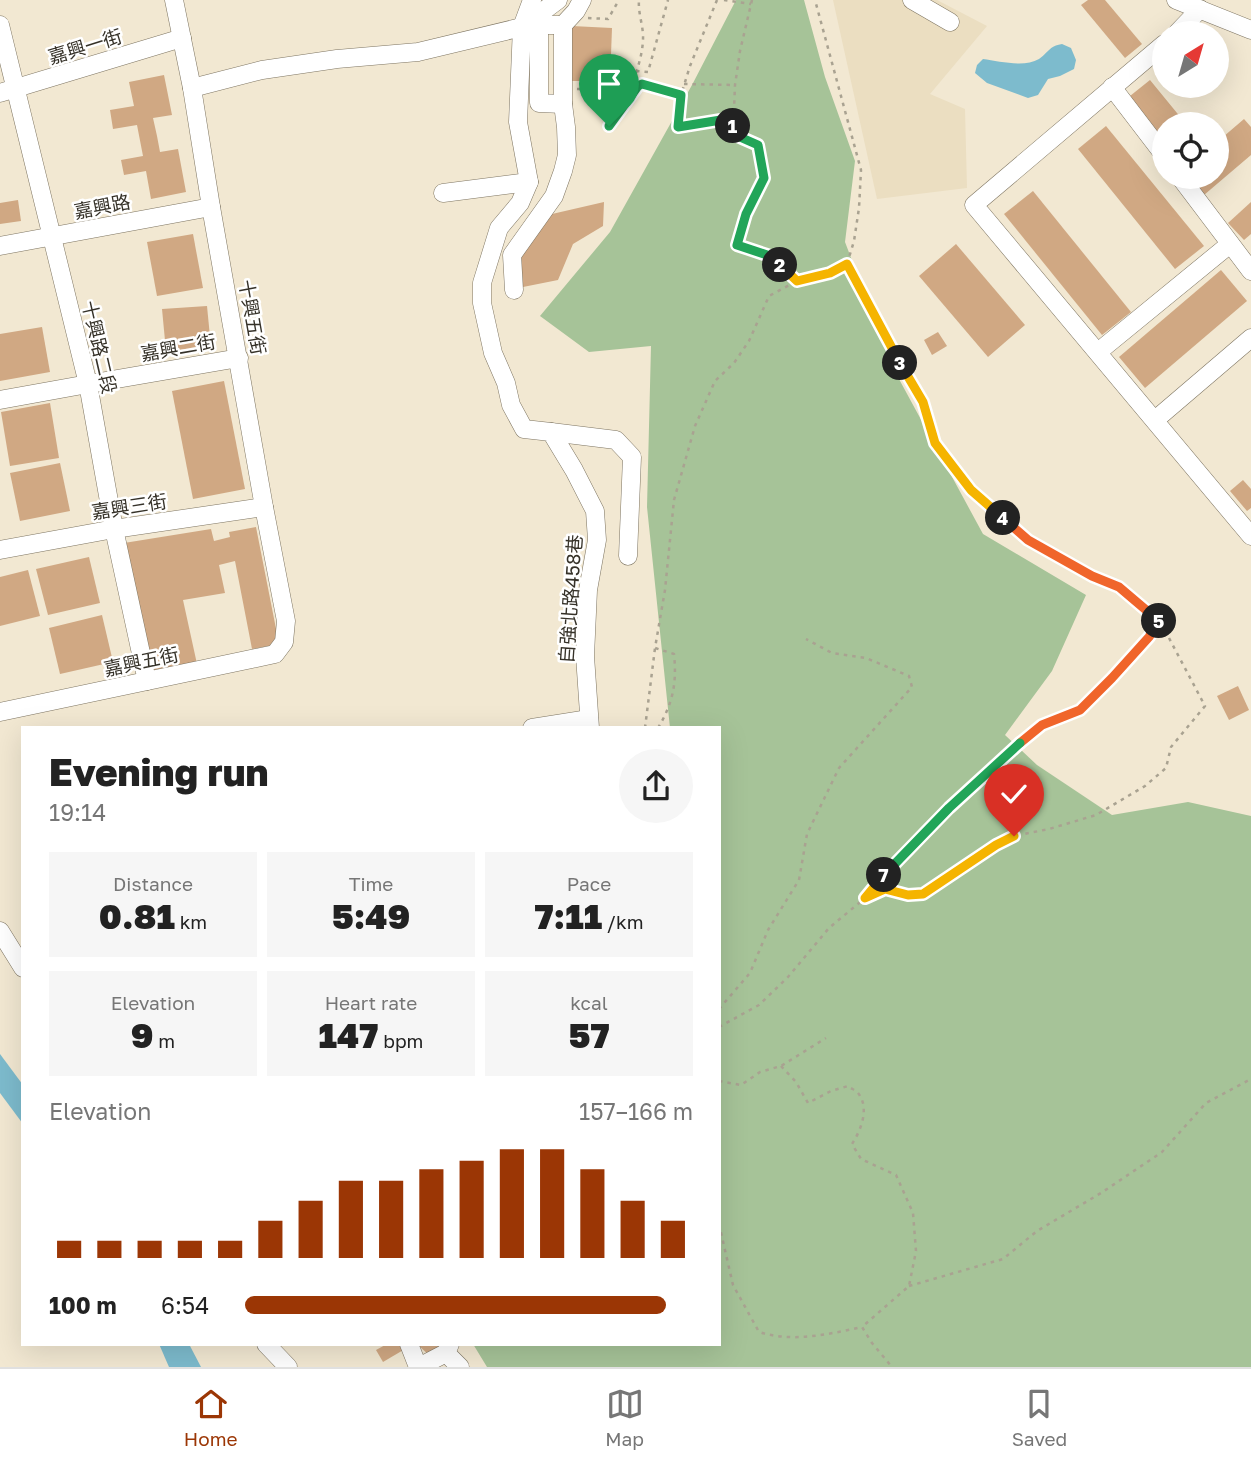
<!DOCTYPE html>
<html lang="en">
<head>
<meta charset="utf-8">
<style>
	:root { --surface:#fff; --page:#f6f6f6; --text:#222; --muted:#767676; --line:#e0e0e0; --accent:#9b3605 }
	body { margin:0; font-family:"Golos Text","Noto Sans TC",sans-serif; background:var(--page); color:var(--text); height:100vh; display:flex; flex-direction:column; font-size:26px; white-space:nowrap }
	* { box-sizing:border-box; margin:0 }
	p { font-size:23px; color:var(--muted) }
	.icon { flex:none; width:38px; height:38px; fill:none; stroke:currentColor; stroke-width:2; stroke-linecap:round; stroke-linejoin:round }
	.map { position:relative; flex:1; overflow:hidden }
	.panel { position:absolute; left:21px; top:726px; width:700px; height:620px; display:flex; flex-direction:column; background:var(--surface); border-radius:0px; box-shadow:0 7px 28px #0002 }
	.panel>* { flex:none }
	.needle { width:46px; rotate:37deg }
	.buttons { position:absolute; left:1152px; top:21px; display:grid; gap:14px }
	.buttons a { display:grid; place-items:center; width:77px; height:77px; border-radius:50%; background:var(--surface); box-shadow:0 7px 28px #0002; font-size:35px }
	.pin { position:absolute; display:grid; place-items:center; width:60px; height:60px; color:#fff; margin:-72px -30px; border-radius:50% 50% 50% 0; rotate:-45deg; box-shadow:0 0 7px #0007 }
	.pin .icon { rotate:45deg }
	.km { position:absolute; width:35px; height:35px; margin:-18px; border-radius:50%; background:#222; color:#fff; font-size:19px; line-height:35px; text-align:center }
	.round { display:grid; place-items:center; flex:none; width:74px; height:74px; border-radius:37px; background:var(--page) }
	.head { display:flex; align-items:center; justify-content:space-between; height:119px; padding:0 28px }
	h1 { font-size:38px; font-weight:800; line-height:52px }
	.metrics { display:grid; grid-template-columns:repeat(3,1fr); gap:10px; height:119px; padding:7px 28px }
	.metrics div { display:grid; align-content:center; border-radius:0px; background:var(--page); text-align:center }
	.metrics b { font-size:35px; font-weight:800 }
	.metrics small { font-size:19px; font-weight:400 }
	.metrics p { font-size:19px }
	.chart { height:196px; padding:14px 28px }
	.chart p { display:flex; justify-content:space-between }
	.chart svg { width:100%; height:126px; margin-top:7px; stroke:var(--accent); stroke-width:6 }
	ul { padding:0 28px; list-style:none; font-size:23px }
	li { display:grid; grid-template-columns:112px 84px 1fr; align-items:center; height:52px }
	li i { height:18px; border-radius:9px; background:var(--accent) }
	.tabs { display:flex; justify-content:space-around; align-items:center; height:98px; border-top:2px solid var(--line); background:var(--surface); font-size:19px; color:var(--muted) }
	.tabs a { display:grid; justify-items:center; gap:4px }
	.tabs .selected { color:var(--accent) }
	.map>svg:first-child { display:block }
	.built { fill:#ebdec1 }
	.green { fill:#a6c398 }
	.water { fill:#7dbbcd }
	.building { fill:#d0a883 }
	.lines { fill:none; stroke-linecap:round; stroke-linejoin:round }
	.minor-casing { stroke:#7e7562; stroke-width:19 }
	.path { stroke:#a9a291; stroke-width:2.5; stroke-dasharray:3.5 5; stroke-linecap:butt }
	.minor { stroke:#fff; stroke-width:18 }
	.split-1-casing { stroke:#fff; stroke-width:14 }
	.split-2-casing { stroke:#fff; stroke-width:14 }
	.split-3-casing { stroke:#fff; stroke-width:14 }
	.split-4-casing { stroke:#fff; stroke-width:14 }
	.split-5-casing { stroke:#fff; stroke-width:14 }
	.split-6-casing { stroke:#fff; stroke-width:14 }
	.split-7-casing { stroke:#fff; stroke-width:14 }
	.split-8-casing { stroke:#fff; stroke-width:14 }
	.split-1 { stroke:#22a559; stroke-width:9 }
	.split-2 { stroke:#22a559; stroke-width:9 }
	.split-3 { stroke:#f5b400; stroke-width:9 }
	.split-4 { stroke:#f5b400; stroke-width:9 }
	.split-5 { stroke:#f0652b; stroke-width:9 }
	.split-6 { stroke:#f0652b; stroke-width:9 }
	.split-7 { stroke:#22a559; stroke-width:9 }
	.split-8 { stroke:#f5b400; stroke-width:9 }
	.labels { text-anchor:middle; dominant-baseline:central; stroke-width:5; stroke-linejoin:round; paint-order:stroke }
	.street-label { font-size:19px; fill:#363229; stroke:#fff }
</style>
</head>
<body>
<div class="map">
<svg width="1251" height="1367" viewBox="0 0 1251 1367">
	<rect width="100%" height="100%" fill="#f2e8d2"/>
	<polygon class="built" points="833,0 937,0 987,26 930,94 965,109 967,188 877,199"/>
	<polygon class="green" points="736,0 804,0 825,77 855,161 845,242 893,368 983,534 1086,595 1052,671 1005,735 1037,765 1112,815 1188,802 1251,816 1251,1367 487,1367 473,1344 719,1344 719,728 670,728 647,507 651,346 589,352 540,316 610,232 692,85"/>
	<g class="water">
		<path d="M1062,44L1071,48L1076,60L1074,69L1060,76L1048,79L1038,95L1028,98L987,83L975,73L977,65L983,59C999,61 1024,68 1039,59C1049,52 1049,46 1062,44Z"/>
		<polygon points="0,1054 23,1085 23,1124 0,1093"/>
		<polygon points="159,1344 189,1344 201,1367 169,1367"/>
	</g>
	<g class="building">
		<polygon points="1088,0 1105,0 1142,44 1125,58 1081,5"/>
		<polygon points="572,26 612,28 610,81 571,81"/>
		<polygon points="164,75 172,115 153,118 157,136 160,152 178,149 186,192 151,199 146,171 124,175 121,160 143,156 137,125 113,129 110,110 134,106 129,82"/>
		<polygon points="1150,80 1186,124 1164,124 1164,146 1125,100"/>
		<polygon points="1244,119 1251,127 1251,155 1204,195 1189,177 1216,177 1216,143"/>
		<polygon points="1106,126 1204,246 1175,269 1078,149"/>
		<polygon points="1033,191 1131,312 1102,335 1004,214"/>
		<polygon points="18,200 21,221 0,224 0,203"/>
		<polygon points="604,202 603,226 573,244 558,280 518,288 519,254 552,214"/>
		<polygon points="1251,202 1251,234 1244,240 1228,223"/>
		<polygon points="193,234 203,288 157,296 147,242"/>
		<polygon points="956,244 1025,325 988,357 919,276"/>
		<polygon points="1221,270 1247,301 1145,388 1119,357"/>
		<polygon points="207,306 211,347 166,351 162,309"/>
		<polygon points="42,327 50,372 0,381 0,334"/>
		<polygon points="938,332 947,346 932,355 924,340"/>
		<polygon points="224,381 245,489 193,499 172,391"/>
		<polygon points="50,403 59,458 10,466 1,412"/>
		<polygon points="60,463 70,511 20,521 10,473"/>
		<polygon points="1243,480 1251,489 1251,508 1247,511 1230,491"/>
		<polygon points="256,527 279,644 252,649 235,561 219,565 225,593 183,600 197,664 150,673 124,543 211,529 214,541 230,537 229,532"/>
		<polygon points="89,557 100,603 48,615 36,569"/>
		<polygon points="28,570 40,616 0,626 0,577"/>
		<polygon points="102,615 113,662 60,674 49,628"/>
		<polygon points="1238,686 1249,710 1229,720 1217,696"/>
		<polygon points="387,1344 402,1344 405,1349 383,1362 376,1350"/>
		<polygon points="417,1344 441,1344 443,1345 431,1357"/>
	</g>
	<g class="lines">
		<defs>
			<g id="minor">
				<polyline points="532,0 522,27 518,122 529,182 520,203 499,228 482,283 482,303 493,353 506,383 511,405 524,429 551,432 574,470 595,511 597,540 588,590 585,656 590,728"/>
				<polyline points="912,0 950,22"/>
				<polyline points="1176,0 1251,30"/>
				<polyline points="0,25 88,384 114,529 147,681"/>
				<polyline points="1177,33 1200,9"/>
				<polyline points="1164,44 974,205 1251,536"/>
				<polyline points="1112,87 1164,155"/>
				<polyline points="192,88 262,70 337,59 418,52 522,27 558,0"/>
				<polyline points="0,93 182,38"/>
				<polyline points="563,104 539,103 539,25 563,25"/>
				<polyline points="1180,177 1251,271"/>
				<polyline points="443,193 529,182"/>
				<polyline points="0,246 211,207"/>
				<polyline points="514,290 512,255 554,196 563,171 567,155 566,127 563,104 563,25 576,11 582,0"/>
				<polyline points="1098,352 1230,244"/>
				<polyline points="0,400 88,384 239,358"/>
				<polyline points="1155,420 1251,338"/>
				<polyline points="551,432 616,440 632,457 628,556"/>
				<polyline points="0,550 114,529 264,507"/>
				<polyline points="0,712 275,654 284,642 286,621 264,507 211,207 192,88 174,0"/>
				<polyline points="532,728 589,719"/>
				<polyline points="0,931 23,968"/>
				<polyline points="266,1344 288,1367"/>
				<polyline points="409,1344 418,1367"/>
				<polyline points="446,1353 460,1367"/>
				<polyline points="419,1367 446,1353 450,1344"/>
			</g>
		</defs>
		<use href="#minor" class="minor-casing"/>
		<g class="path">
			<polyline points="717,0 690,66 681,95 678,127 733,118"/>
			<polyline points="724,0 751,4"/>
			<polyline points="752,0 740,51 735,85 733,134 758,145 764,178 745,214 737,245 770,256 797,281"/>
			<polyline points="588,18 608,19 619,0"/>
			<polyline points="636,71 648,72 668,0"/>
			<polyline points="684,84 735,85"/>
			<polyline points="577,89 616,90 606,125"/>
			<polyline points="628,101 638,86 642,84 681,95"/>
			<path d="M625,105C632,82 644,58 643,34C642,22 638,11 639,0"/>
			<polyline points="606,125 609,126 624,106"/>
			<polyline points="645,728 655,648"/>
			<path d="M658,728C673,703 677,683 674,654L655,648L665,590L674,500L695,426L715,381L734,363L749,341L769,296L797,281L830,273L847,264"/>
			<polyline points="867,897 885,889 908,896 923,894 996,845 1014,836 1049,829 1096,815 1145,786 1166,768 1171,747 1205,706 1160,621"/>
			<polyline points="719,1009 750,973 768,930 799,880 807,834 839,768 912,687 909,676 866,658 832,653 806,639"/>
			<polyline points="719,1027 759,1005 788,977 829,928 865,898 886,873 949,808 1011,750 1043,725 1080,710 1112,678 1149,637 1160,621 1119,587 1092,576 1028,540 971,490 935,443 923,402 880,327 847,264 854,241 859,208 861,170 815,0"/>
			<path d="M781,1066L796,1082L808,1103L831,1091L848,1086C851,1089 856,1090 858,1093C870,1108 861,1130 852,1144L861,1159L896,1175L913,1213L916,1251L909,1286L862,1327L872,1343L892,1367"/>
			<polyline points="719,1081 741,1085 760,1072 781,1066 826,1038"/>
			<path d="M719,1224L733,1285L759,1332C793,1343 829,1334 862,1327"/>
			<polyline points="909,1286 1003,1259 1037,1231 1101,1193 1162,1152 1206,1103 1251,1079"/>
		</g>
		<use href="#minor" class="minor"/>
	</g>
	<g class="lines">
		<defs>
			<polyline id="split-1" points="609,126 638,86 642,84 681,95 678,127 733,118 733,126"/>
			<polyline id="split-2" points="733,126 733,134 758,145 764,178 746,214 737,245 770,256 780,265"/>
			<polyline id="split-3" points="780,265 797,281 830,273 847,264 900,363"/>
			<polyline id="split-4" points="900,363 923,402 935,443 971,490 1003,518"/>
			<polyline id="split-5" points="1003,518 1028,540 1092,576 1119,587 1159,621"/>
			<polyline id="split-6" points="1020,743 1042,725 1080,710 1112,678 1149,637 1159,621"/>
			<polyline id="split-7" points="884,875 949,808 1020,743"/>
			<polyline id="split-8" points="884,875 865,898 885,889 908,895 923,894 996,845 1014,836"/>
		</defs>
		<use href="#split-1" class="split-1-casing"/>
		<use href="#split-2" class="split-2-casing"/>
		<use href="#split-3" class="split-3-casing"/>
		<use href="#split-4" class="split-4-casing"/>
		<use href="#split-5" class="split-5-casing"/>
		<use href="#split-6" class="split-6-casing"/>
		<use href="#split-7" class="split-7-casing"/>
		<use href="#split-8" class="split-8-casing"/>
		<use href="#split-1" class="split-1"/>
		<use href="#split-2" class="split-2"/>
		<use href="#split-3" class="split-3"/>
		<use href="#split-4" class="split-4"/>
		<use href="#split-5" class="split-5"/>
		<use href="#split-6" class="split-6"/>
		<use href="#split-7" class="split-7"/>
		<use href="#split-8" class="split-8"/>
	</g>
	<g class="labels">
		<g class="street-label">
			<text transform="translate(85 46) rotate(-17)">嘉興一街</text>
			<text transform="translate(102 206) rotate(-11)">嘉興路</text>
			<text transform="translate(253 317) rotate(80)">十興五街</text>
			<text transform="translate(100 347) rotate(77)">十興路二段</text>
			<text transform="translate(178 347) rotate(-10)">嘉興二街</text>
			<text transform="translate(129 506) rotate(-9)">嘉興三街</text>
			<text transform="translate(570 599) rotate(-86)">自強北路458巷</text>
			<text transform="translate(141 661) rotate(-12)">嘉興五街</text>
		</g>
	</g>
</svg>
<div class="buttons">
<a><svg class="needle" viewBox="-14 -14 28 28"><path d="M0-13l5 13h-10z" fill="#e53935"/><path d="M0 13l5-13h-10z" fill="#767676"/></svg></a>
<a><svg class="icon" aria-label="locate" viewBox="0 0 24 24"><circle cx="12" cy="12" r="6"/><path d="M12 2v4M12 18v4M2 12h4M18 12h4"/></svg></a>
</div>
<div class="pin" style="left:609px;top:126px;background:#1e9e55"><svg class="icon" aria-label="arrive" viewBox="0 0 24 24"><path d="M6 21V4h12l-3 4 3 4H6"/></svg></div>
<div class="pin" style="left:1014px;top:836px;background:#d93025"><svg class="icon" aria-label="check" viewBox="0 0 24 24"><path d="M5 12l5 5 9-10"/></svg></div>
<b class="km" style="left:733px;top:126px">1</b>
<b class="km" style="left:780px;top:265px">2</b>
<b class="km" style="left:900px;top:363px">3</b>
<b class="km" style="left:1003px;top:518px">4</b>
<b class="km" style="left:1159px;top:621px">5</b>
<b class="km" style="left:884px;top:875px">7</b>
<section class="panel">
<div class="head"><div><h1>Evening run</h1><p>19:14</p></div><a class="round"><svg class="icon" aria-label="share" viewBox="0 0 24 24"><path d="M12 15V3M7 8l5-5 5 5M5 13v7h14v-7"/></svg></a></div>
<div class="metrics">
<div><p>Distance</p><b>0.81<small> km</small></b></div>
<div><p>Time</p><b>5:49</b></div>
<div><p>Pace</p><b>7:11<small> /km</small></b></div>
</div>
<div class="metrics">
<div><p>Elevation</p><b>9<small> m</small></b></div>
<div><p>Heart rate</p><b>147<small> bpm</small></b></div>
<div><p>kcal</p><b>57</b></div>
</div>
<div class="chart"><p><span>Elevation</span>157–166 m</p>
<svg viewBox="0 0 160 44" preserveAspectRatio="none"><path d="M5 44V38M15 44V38M25 44V38M35 44V38M45 44V38M55 44V31M65 44V24M75 44V17M85 44V17M95 44V13M105 44V10M115 44V6M125 44V6M135 44V13M145 44V24M155 44V31"/></svg>
</div>
<ul>
<li><b>100 m</b>6:54<i style="width:94%"></i></li>
</ul>
</section>
</div>
<nav class="tabs">
<a class="selected"><svg class="icon" aria-label="home" viewBox="0 0 24 24"><path d="M3 11l9-7 9 7M6 9v11h12V9"/></svg>Home</a>
<a><svg class="icon" aria-label="map" viewBox="0 0 24 24"><path d="M3 6l6-2 6 2 6-2v14l-6 2-6-2-6 2zM9 4v14M15 6v14"/></svg>Map</a>
<a><svg class="icon" aria-label="saved" viewBox="0 0 24 24"><path d="M7 4h10v16l-5-4-5 4z"/></svg>Saved</a>
</nav>
</body>
</html>
